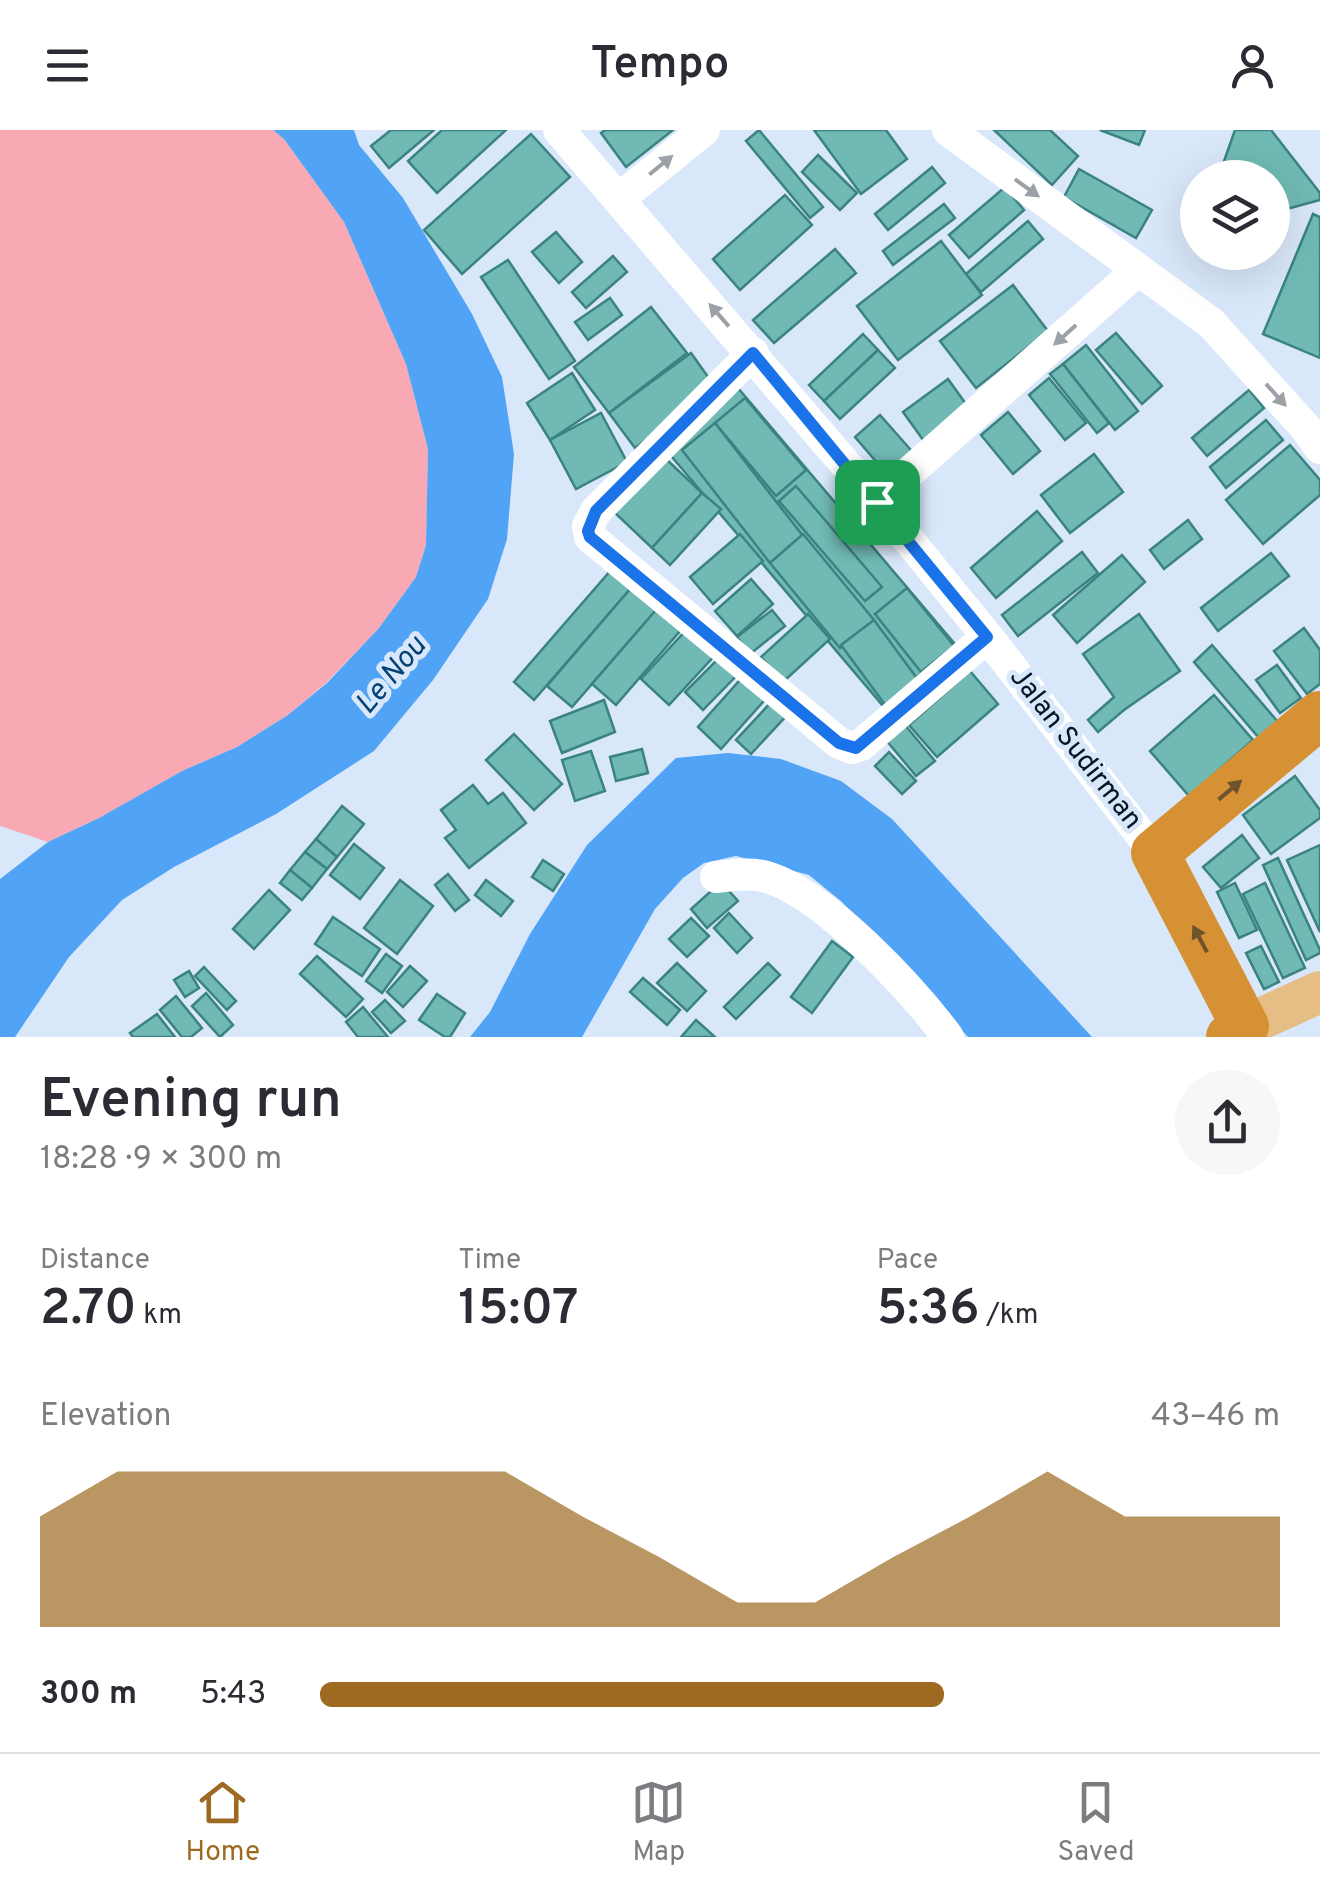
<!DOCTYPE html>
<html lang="en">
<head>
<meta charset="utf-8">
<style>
	:root { --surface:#fff; --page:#f7f7f7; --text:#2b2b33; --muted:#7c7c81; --line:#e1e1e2; --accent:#9e6a21 }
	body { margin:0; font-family:Overpass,sans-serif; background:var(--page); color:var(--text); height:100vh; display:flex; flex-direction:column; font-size:38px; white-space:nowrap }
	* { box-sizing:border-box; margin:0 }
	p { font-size:32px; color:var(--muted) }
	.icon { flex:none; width:55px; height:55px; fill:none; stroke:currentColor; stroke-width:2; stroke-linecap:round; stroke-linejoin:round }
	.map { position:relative; height:907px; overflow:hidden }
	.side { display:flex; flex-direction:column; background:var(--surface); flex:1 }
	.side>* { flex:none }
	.controls { position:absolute; left:1180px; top:30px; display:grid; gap:20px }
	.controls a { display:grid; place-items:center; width:110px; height:110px; border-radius:50%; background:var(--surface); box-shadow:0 10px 40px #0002; font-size:50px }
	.pin { position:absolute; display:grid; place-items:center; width:85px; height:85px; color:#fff; margin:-42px; border-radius:20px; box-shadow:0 5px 15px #0006 }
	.round { display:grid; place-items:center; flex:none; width:105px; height:105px; border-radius:52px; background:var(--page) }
	.summary { display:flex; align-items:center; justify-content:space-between; height:170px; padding:0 40px }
	h1 { font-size:55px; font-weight:600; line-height:75px }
	.stats { display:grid; grid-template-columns:repeat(3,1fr); gap:15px; height:170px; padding:10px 40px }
	.stats div { display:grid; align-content:center }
	.stats b { font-size:50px; font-weight:600 }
	.stats small { font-size:28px; font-weight:400 }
	.stats p { font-size:28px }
	.chart { height:280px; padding:20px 40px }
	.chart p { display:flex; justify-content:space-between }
	.chart svg { width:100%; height:180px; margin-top:10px; fill:var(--accent); opacity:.7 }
	ul { padding:0 40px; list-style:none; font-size:32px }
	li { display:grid; grid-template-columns:160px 120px 1fr; align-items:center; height:75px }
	li i { height:25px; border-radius:12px; background:var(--accent) }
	header { display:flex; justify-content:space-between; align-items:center; height:130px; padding:0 40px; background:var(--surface); font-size:45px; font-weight:600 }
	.dock { display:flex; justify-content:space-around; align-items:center; height:140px; border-top:2px solid var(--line); background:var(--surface); font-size:28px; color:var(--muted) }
	.dock a { display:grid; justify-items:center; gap:5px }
	.dock .active { color:var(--accent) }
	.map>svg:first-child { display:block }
	.green { fill:#f9a9b3 }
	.water { fill:#51a3f5 }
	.building { fill:#70b9b4; stroke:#3a8380; stroke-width:2.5 }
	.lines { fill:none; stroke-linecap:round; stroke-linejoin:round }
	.minor { stroke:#fff; stroke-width:32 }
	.major { stroke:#e6bd85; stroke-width:42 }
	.highway { stroke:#d59134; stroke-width:48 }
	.oneway { fill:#9ba1a7 }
	.oneway2 { fill:#6e532c }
	.route-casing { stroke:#fff; stroke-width:20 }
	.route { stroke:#1a73e8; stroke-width:12 }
	.labels { text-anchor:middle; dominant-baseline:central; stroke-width:10; stroke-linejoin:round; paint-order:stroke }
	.street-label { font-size:28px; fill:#061523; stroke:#d8e7f9 }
	.water-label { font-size:30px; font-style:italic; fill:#044276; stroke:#d8e7f9 }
</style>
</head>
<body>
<header><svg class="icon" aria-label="menu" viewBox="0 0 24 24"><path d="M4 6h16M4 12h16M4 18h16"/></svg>Tempo<svg class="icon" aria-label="person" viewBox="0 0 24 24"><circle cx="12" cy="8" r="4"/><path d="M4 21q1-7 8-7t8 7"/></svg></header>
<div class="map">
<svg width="1320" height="907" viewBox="0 0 1320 907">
	<rect width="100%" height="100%" fill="#d8e7f9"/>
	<polygon class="green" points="0,0 273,0 284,9 344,92 406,234 428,319 426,415 416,447 379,498 326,553 288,585 237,617 182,641 99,688 48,712 0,696"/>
	<g class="water">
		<polygon points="273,0 354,0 359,15 403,68 472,184 502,247 514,324 507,409 488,469 433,550 374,621 276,684 174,737 122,770 69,827 15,907 0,907 0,749 48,712 99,688 182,641 237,617 288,585 327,553 379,498 416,447 426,415 428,319 406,234 344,92 284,9"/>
		<polygon points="728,623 781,629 841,651 892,689 1092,907 968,907 842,772 809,745 736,726 704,733 683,748 655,779 582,907 470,907 490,882 530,804 587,715 676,628"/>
	</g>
	<g class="building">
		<polygon points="391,0 434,0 389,38 371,16"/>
		<polygon points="442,0 506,0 437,63 408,31"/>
		<polygon points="605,0 673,0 626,37 601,3"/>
		<polygon points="759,0 823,77 810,88 746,11"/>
		<polygon points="814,0 886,0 907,29 861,64"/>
		<polygon points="994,0 1050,0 1078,26 1052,55"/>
		<polygon points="1100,0 1145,0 1139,15"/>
		<polygon points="1235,0 1271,0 1320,63 1320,70 1272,83 1272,48 1218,48"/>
		<polygon points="531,4 570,47 462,144 424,100"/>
		<polygon points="818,25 857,63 840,80 802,42"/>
		<polygon points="932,37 945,53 888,100 875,84"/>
		<polygon points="1079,39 1152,80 1136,108 1064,67"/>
		<polygon points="1005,57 1024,80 969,128 949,105"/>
		<polygon points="785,65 812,95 740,160 713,129"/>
		<polygon points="944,74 955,88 893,135 883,121"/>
		<polygon points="1313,84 1320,87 1320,228 1263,204"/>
		<polygon points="1028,91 1043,109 981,162 966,144"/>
		<polygon points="556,102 582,132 559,153 532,122"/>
		<polygon points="941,111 982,165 898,230 857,176"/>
		<polygon points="835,119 856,143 774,213 753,190"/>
		<polygon points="613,126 627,142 586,178 572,162"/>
		<polygon points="508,130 575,231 549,249 481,147"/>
		<polygon points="1013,155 1048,201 976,258 940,211"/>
		<polygon points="610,168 622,185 588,210 575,192"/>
		<polygon points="651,177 687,223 609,283 574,237"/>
		<polygon points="1116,203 1162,256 1142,274 1096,220"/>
		<polygon points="863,204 878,220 824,271 809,255"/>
		<polygon points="1086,215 1138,281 1115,300 1063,234"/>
		<polygon points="878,220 895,238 840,289 824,271"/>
		<polygon points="691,223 716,258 635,318 609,283"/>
		<polygon points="1063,234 1109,293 1097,303 1050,244"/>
		<polygon points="572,243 595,280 550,310 527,273"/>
		<polygon points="1049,248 1086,293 1065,310 1029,265"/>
		<polygon points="948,249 971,281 926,314 903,282"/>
		<polygon points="738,258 955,514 883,576 666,320"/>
		<polygon points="1249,260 1264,278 1207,326 1192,308"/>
		<polygon points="745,268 806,340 776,366 715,293"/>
		<polygon points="1008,282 1040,321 1013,344 981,305"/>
		<polygon points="601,283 627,332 576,359 550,310"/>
		<polygon points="880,285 918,328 892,350 855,307"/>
		<polygon points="1266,290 1283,310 1226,358 1210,337"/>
		<polygon points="715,293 803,406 770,433 682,320"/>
		<polygon points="1290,315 1320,350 1320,365 1263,414 1226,370"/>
		<polygon points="1094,324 1123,362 1070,403 1041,365"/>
		<polygon points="664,327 702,363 652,418 614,382"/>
		<polygon points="796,356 882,457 865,471 779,371"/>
		<polygon points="702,363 721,379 670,435 652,418"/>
		<polygon points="1037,381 1062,411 996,468 971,438"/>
		<polygon points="1188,390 1202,409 1164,439 1150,420"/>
		<polygon points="740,404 763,431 713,474 690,447"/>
		<polygon points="803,404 874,490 840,518 770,433"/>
		<polygon points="1082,422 1098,443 1018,506 1002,485"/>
		<polygon points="1271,423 1289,446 1218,501 1201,478"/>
		<polygon points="1122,425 1145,452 1077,513 1053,485"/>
		<polygon points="611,440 631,458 534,570 514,552"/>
		<polygon points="751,449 773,474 737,506 715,481"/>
		<polygon points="631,458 656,480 572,577 547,556"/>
		<polygon points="907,458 954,516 921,542 875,484"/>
		<polygon points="656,480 680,501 616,575 592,554"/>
		<polygon points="772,480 785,496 750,524 737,507"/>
		<polygon points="808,484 830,509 783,552 761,527"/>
		<polygon points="1139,484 1180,541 1124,580 1098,602 1088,590 1114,567 1083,524"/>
		<polygon points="874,490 919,551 886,576 841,515"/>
		<polygon points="689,497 717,523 669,575 641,549"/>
		<polygon points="1304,498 1320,520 1320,554 1307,564 1274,521"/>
		<polygon points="1212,515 1278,592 1259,608 1194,532"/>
		<polygon points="726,521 744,538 703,580 685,562"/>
		<polygon points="1277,535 1301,568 1280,583 1256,550"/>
		<polygon points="970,541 998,574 937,627 909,595"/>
		<polygon points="747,542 771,563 721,619 698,597"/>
		<polygon points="1214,565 1253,610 1189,666 1150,621"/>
		<polygon points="774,569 789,583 751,624 736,610"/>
		<polygon points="604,570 615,602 562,623 550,591"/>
		<polygon points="905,595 935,631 916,646 886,610"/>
		<polygon points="514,604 562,654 534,680 486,630"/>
		<polygon points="642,619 648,643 616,651 610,627"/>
		<polygon points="591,621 605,661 575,671 562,630"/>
		<polygon points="889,622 916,651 902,664 875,636"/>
		<polygon points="1295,646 1320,680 1320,688 1271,724 1243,685"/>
		<polygon points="473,655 488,674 503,663 526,693 469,738 445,708 456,700 441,680"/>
		<polygon points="342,676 364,694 337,727 316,709"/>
		<polygon points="1242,705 1259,728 1221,758 1203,737"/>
		<polygon points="316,709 337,727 327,739 305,722"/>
		<polygon points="354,714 384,738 360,769 330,745"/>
		<polygon points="1320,715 1320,802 1287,730"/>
		<polygon points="305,722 327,739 312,758 290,740"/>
		<polygon points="1278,728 1320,820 1320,823 1306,830 1263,735"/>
		<polygon points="543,730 564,744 553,761 532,747"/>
		<polygon points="290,740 312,758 302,770 280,753"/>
		<polygon points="448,744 469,770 455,781 435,755"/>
		<polygon points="400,750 433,776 397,824 364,798"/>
		<polygon points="486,750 513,771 501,786 475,765"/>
		<polygon points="721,752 738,771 707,798 691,779"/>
		<polygon points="1235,753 1257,800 1239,808 1217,762"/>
		<polygon points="1265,753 1305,838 1283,848 1243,764"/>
		<polygon points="269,760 290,780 254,819 233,799"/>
		<polygon points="729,783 752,808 737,823 714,798"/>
		<polygon points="333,787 380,819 362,846 315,814"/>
		<polygon points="691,788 709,806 687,827 669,809"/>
		<polygon points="832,811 853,827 812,883 791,867"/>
		<polygon points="1261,816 1279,852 1264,859 1246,823"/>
		<polygon points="386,824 402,836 382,863 366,851"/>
		<polygon points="317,826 363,869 346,887 300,844"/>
		<polygon points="677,833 706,861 687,881 657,853"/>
		<polygon points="768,833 780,845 736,889 724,877"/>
		<polygon points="410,836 427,851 403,877 387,862"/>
		<polygon points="204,837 236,871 227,880 195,846"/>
		<polygon points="189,841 199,858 185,867 174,850"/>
		<polygon points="643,848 680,880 667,895 630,862"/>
		<polygon points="206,863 233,895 220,907 192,876"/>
		<polygon points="437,864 465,883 450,907 445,907 419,890"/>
		<polygon points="176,866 202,898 191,907 182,907 160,880"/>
		<polygon points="385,870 405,891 391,903 372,882"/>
		<polygon points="363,877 388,907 358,907 346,892"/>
		<polygon points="157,884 175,907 133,907 130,903"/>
		<polygon points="696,890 715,907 681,907"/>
	</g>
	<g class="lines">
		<g class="minor">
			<polyline points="559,0 877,371 994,515 1155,723"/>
			<polyline points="948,0 1211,193 1305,297 1320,318"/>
			<polyline points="619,69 704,0"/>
			<polyline points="753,223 596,381 588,396 590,407 839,613 852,618 861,615 987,507"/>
			<polyline points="877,371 1138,140"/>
			<path d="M716,747C733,745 753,742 770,748C827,767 912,859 948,907"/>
		</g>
		<polyline class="major" points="1245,896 1320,862"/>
		<polyline class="highway" points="1230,907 1245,896 1155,723 1320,585"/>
	</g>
	<defs><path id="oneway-solid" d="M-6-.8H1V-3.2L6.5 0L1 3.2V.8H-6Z" transform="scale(2.5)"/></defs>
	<g class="oneway">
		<use href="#oneway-solid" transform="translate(661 35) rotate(-39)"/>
		<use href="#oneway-solid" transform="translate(1027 58) rotate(36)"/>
		<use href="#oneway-solid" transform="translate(719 185) rotate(-131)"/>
		<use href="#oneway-solid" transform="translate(1065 205) rotate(138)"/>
		<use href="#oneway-solid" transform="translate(1276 265) rotate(48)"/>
	</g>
	<g class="oneway2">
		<use href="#oneway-solid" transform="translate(1230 660) rotate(-40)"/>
		<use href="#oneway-solid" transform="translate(1200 809) rotate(-118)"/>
	</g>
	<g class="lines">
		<defs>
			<polygon id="route" points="753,223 987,507 856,618 839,613 590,407 588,401 596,381"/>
		</defs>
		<use href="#route" class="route-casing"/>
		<use href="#route" class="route"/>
	</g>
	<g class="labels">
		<g class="street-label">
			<text transform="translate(1075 619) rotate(52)">Jalan Sudirman</text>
		</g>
		<g class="water-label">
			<text transform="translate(392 546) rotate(-50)">Le Nou</text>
		</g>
	</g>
</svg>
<div class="controls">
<a><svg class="icon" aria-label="layers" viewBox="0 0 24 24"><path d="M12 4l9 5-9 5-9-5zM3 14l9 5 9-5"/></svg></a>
</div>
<div class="pin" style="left:877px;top:372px;background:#1e9e55"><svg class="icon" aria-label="arrive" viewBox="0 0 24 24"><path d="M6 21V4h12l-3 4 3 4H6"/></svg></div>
</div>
<section class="side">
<div class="summary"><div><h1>Evening run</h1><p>18:28 · 9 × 300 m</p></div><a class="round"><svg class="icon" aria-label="share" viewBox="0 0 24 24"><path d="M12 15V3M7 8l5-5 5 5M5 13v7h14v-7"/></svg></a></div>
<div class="stats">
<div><p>Distance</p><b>2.70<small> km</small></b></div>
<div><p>Time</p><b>15:07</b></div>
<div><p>Pace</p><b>5:36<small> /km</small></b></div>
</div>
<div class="chart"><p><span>Elevation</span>43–46 m</p>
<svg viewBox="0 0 160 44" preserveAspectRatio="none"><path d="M0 44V17L10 6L20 6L30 6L40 6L50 6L60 6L70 17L80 27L90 38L100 38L110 27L120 17L130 6L140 17L150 17L160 17V44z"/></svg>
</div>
<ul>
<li><b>300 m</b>5:43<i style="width:65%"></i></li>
</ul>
</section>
<nav class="dock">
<a class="active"><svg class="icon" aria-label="home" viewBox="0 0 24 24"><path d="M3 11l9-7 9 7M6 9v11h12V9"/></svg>Home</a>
<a><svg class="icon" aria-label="map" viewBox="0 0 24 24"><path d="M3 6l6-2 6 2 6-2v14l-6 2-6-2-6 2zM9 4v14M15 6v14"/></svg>Map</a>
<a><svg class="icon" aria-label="saved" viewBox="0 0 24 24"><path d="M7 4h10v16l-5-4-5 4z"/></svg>Saved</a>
</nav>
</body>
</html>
